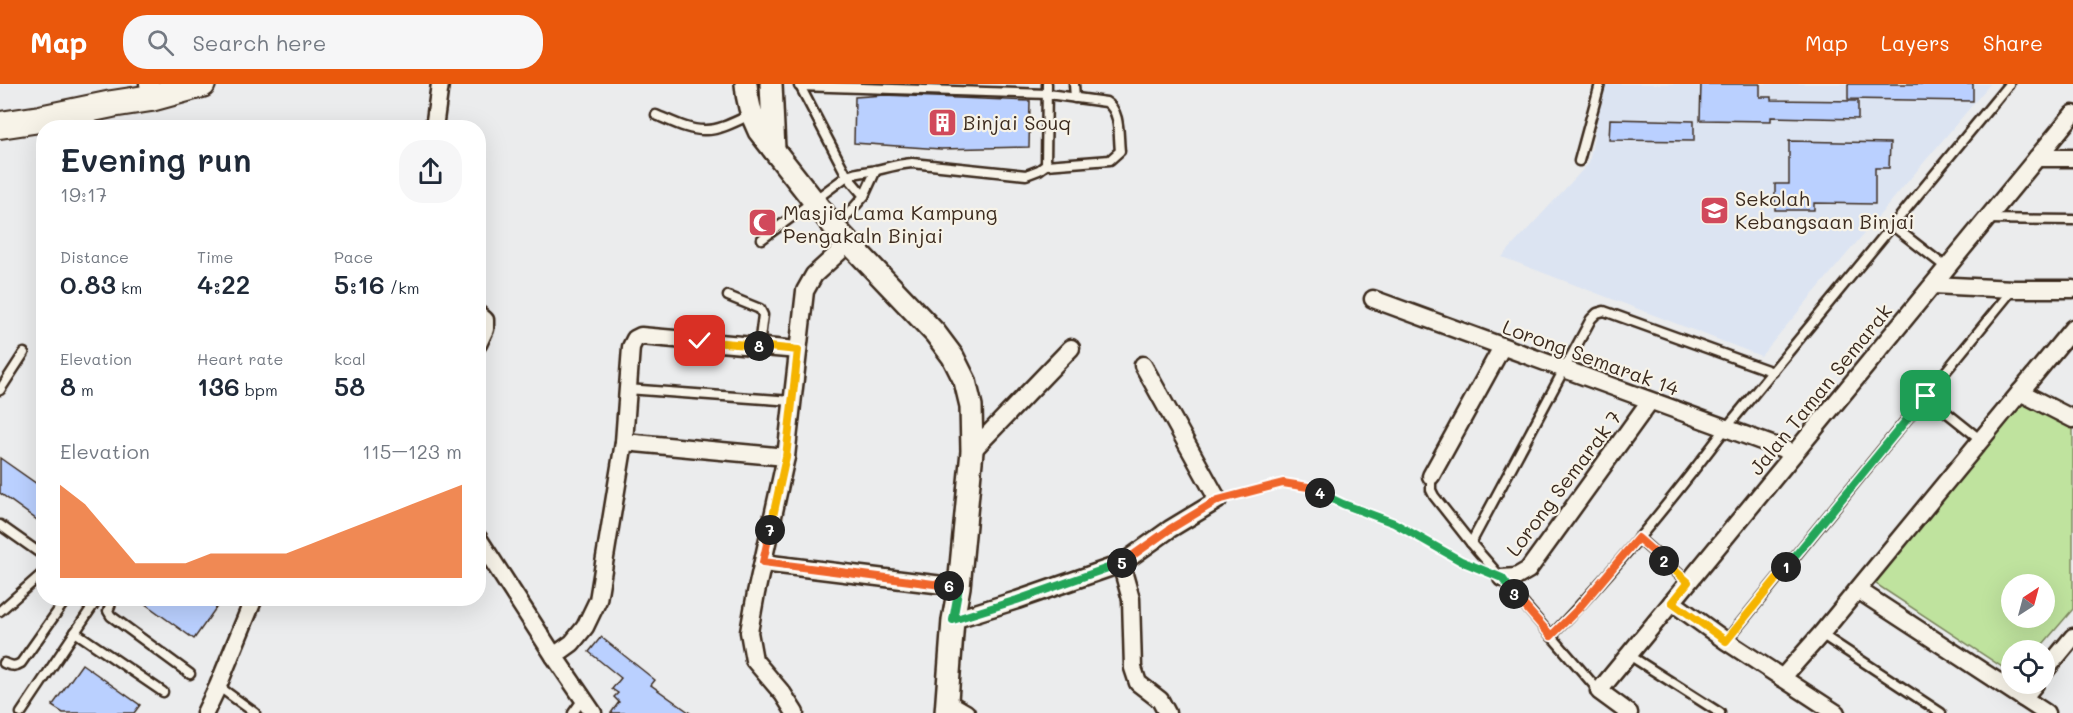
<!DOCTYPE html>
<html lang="en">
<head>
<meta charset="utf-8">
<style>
	:root { --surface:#fff; --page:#f6f6f7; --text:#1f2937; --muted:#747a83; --accent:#ea580c }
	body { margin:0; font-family:Mali,sans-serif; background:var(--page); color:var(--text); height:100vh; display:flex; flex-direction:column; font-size:22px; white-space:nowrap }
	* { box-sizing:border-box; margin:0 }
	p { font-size:20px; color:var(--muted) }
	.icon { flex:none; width:33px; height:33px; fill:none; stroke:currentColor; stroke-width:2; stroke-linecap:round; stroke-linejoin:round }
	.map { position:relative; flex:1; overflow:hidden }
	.panel { position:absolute; left:36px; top:36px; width:450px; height:486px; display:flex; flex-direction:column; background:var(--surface); border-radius:24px; box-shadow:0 6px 24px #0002 }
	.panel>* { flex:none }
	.needle { width:39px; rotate:36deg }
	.controls { position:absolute; left:2001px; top:490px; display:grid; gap:12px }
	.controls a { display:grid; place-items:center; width:54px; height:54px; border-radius:50%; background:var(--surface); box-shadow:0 6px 24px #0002; font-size:30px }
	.pin { position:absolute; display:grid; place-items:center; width:51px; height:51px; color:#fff; margin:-26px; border-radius:12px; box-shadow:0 3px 9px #0006 }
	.km { position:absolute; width:30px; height:30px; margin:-15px; border-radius:50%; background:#222; color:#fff; font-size:16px; line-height:30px; text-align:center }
	.round { display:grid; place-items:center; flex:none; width:63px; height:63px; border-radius:24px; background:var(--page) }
	.summary { display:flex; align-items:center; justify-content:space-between; height:102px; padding:0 24px }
	h1 { font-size:33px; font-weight:600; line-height:45px }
	.stats { display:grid; grid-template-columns:repeat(3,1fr); gap:9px; height:102px; padding:6px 24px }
	.stats div { display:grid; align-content:center }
	.stats b { font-size:26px; font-weight:600 }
	.stats small { font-size:16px; font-weight:400 }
	.stats p { font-size:16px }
	.chart { height:168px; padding:12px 24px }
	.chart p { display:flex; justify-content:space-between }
	.chart svg { width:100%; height:108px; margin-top:6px; fill:var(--accent); opacity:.7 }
	header { display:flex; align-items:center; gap:36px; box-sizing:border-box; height:84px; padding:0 30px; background:var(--accent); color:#fff }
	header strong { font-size:28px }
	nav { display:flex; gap:33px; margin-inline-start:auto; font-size:21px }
	.search { width:420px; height:54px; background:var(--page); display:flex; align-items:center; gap:15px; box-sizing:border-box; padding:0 21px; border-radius:24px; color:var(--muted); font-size:22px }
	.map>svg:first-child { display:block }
	.built { fill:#dce4f2 }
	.green { fill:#bfe39e; stroke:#7d865e; stroke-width:1.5; fill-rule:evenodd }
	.building { fill:#bad0ff; stroke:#3b2a1e; stroke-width:1.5 }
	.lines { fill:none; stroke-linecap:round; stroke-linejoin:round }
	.service-casing { stroke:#3b2a1e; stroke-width:13 }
	.minor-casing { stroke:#3b2a1e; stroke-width:21 }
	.tertiary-casing { stroke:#3b2a1e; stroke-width:26 }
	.primary-casing { stroke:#3b2a1e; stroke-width:30 }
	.path { stroke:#3b2a1e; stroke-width:3; stroke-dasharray:1.5 4.5; stroke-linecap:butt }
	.service { stroke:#f7f3e8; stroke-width:8 }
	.minor { stroke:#f7f3e8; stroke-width:16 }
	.tertiary { stroke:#f7f3e8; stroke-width:21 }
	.primary { stroke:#f7f3e8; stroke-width:26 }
	.split-1-casing { stroke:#fff; stroke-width:12 }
	.split-2-casing { stroke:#fff; stroke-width:12 }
	.split-3-casing { stroke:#fff; stroke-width:12 }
	.split-4-casing { stroke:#fff; stroke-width:12 }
	.split-5-casing { stroke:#fff; stroke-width:12 }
	.split-6-casing { stroke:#fff; stroke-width:12 }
	.split-7-casing { stroke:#fff; stroke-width:12 }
	.split-8-casing { stroke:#fff; stroke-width:12 }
	.split-9-casing { stroke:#fff; stroke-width:12 }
	.split-1 { stroke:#22a559; stroke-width:8 }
	.split-2 { stroke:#f5b400; stroke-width:8 }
	.split-3 { stroke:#f0652b; stroke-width:8 }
	.split-4 { stroke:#22a559; stroke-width:8 }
	.split-5 { stroke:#f0652b; stroke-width:8 }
	.split-6 { stroke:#22a559; stroke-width:8 }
	.split-7 { stroke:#f0652b; stroke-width:8 }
	.split-8 { stroke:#f5b400; stroke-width:8 }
	.split-9 { stroke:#f5b400; stroke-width:8 }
	.labels { text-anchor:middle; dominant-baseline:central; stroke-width:4.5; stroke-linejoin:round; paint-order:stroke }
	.poi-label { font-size:20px; fill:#3b2a1e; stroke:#f7f3e8; text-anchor:start }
	.street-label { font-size:20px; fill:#3b2a1e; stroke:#f7f3e8 }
</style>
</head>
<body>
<header>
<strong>Map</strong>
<div class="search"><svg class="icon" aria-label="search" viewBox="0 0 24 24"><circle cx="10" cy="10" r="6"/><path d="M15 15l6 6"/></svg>Search here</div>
<nav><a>Map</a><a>Layers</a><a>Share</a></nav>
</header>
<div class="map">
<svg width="2073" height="629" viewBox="0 0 2073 629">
	<rect width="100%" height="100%" fill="#ebeced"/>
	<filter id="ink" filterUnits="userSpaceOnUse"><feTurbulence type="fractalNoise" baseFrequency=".0167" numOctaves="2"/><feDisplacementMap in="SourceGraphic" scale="12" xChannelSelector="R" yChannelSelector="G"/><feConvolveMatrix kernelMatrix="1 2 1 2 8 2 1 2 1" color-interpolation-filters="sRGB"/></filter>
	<g filter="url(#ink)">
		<polygon class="built" points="1604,0 1990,0 1761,272 1502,173 1589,79"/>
		<path class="green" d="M2018,315L2073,341V525L2037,567H2012L2011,589L1870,496ZM2012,501H2044V534H2012Z"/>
		<g class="building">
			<polygon points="1701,0 1760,0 1760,13 1771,13 1771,16 1858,17 1858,35 1771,33 1771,37 1700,36"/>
			<polygon points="1848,0 1973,0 1973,17 1848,15"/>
			<polygon points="885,11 1030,17 1029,63 941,65 854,59 855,13"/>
			<polygon points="1610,35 1694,37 1694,57 1609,56"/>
			<polygon points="1789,57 1890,59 1889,84 1875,84 1875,120 1814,119 1814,126 1775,126 1775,100 1789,100"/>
			<polygon points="0,374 44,405 44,441 0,409"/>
			<polygon points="137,514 223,514 194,555"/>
			<polygon points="601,553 655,596 651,601 690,629 611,629 619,618 614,613 618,609 612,605 621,594 589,568"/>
			<polygon points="82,580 140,621 134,629 63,629 52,622"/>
		</g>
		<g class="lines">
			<defs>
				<g id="service">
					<polyline points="799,0 847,92 864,112"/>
					<polyline points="1074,0 1075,14"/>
					<path d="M656,31C671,37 689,47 706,46C721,46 736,37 750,31"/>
					<polyline points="1579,77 1600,0"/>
					<polyline points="1046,81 1047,0"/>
					<polyline points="1987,135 2073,136"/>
					<polyline points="1893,142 1947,184"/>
					<polyline points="836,144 864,112 876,86"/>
					<path d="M762,155L847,92C857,88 866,88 877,86C889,83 899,80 912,79L1026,91L1039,86L1046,81L1110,76L1120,67C1118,51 1121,27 1106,18L1048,10L799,2"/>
					<polyline points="728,212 760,225 763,231 759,262"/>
					<polyline points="627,305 792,317"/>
					<polyline points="0,306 24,269"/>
					<polyline points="1926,312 1981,356"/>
					<polyline points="1431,392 1431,406 1434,412 1471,459 1599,607"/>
					<polyline points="0,441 44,472"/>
					<polyline points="1638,454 1688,498"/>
					<polyline points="1471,459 1591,235 1597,229 1604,227 1773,288"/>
					<polyline points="113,514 108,527 111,532 190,590"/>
					<polyline points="0,527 44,488"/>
					<polyline points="75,548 163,608"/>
					<polyline points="1821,550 1941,629"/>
					<path d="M1551,552C1614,487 1672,416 1726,344L2009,0"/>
					<polyline points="1726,557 2013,205"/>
					<polyline points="1629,571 1720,629"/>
					<path d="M4,579C11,582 15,583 21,579L67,514"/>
					<polyline points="218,602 255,629"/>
					<polyline points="21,629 98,514"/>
					<polyline points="573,629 583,615"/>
				</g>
				<g id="minor">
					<polyline points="148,0 149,1"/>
					<polyline points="434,44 440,0"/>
					<polyline points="2037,74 2073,74"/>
					<polyline points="1933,201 2013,205 2073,205"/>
					<polyline points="1373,215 1794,369"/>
					<polyline points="478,230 485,236 485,245 478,260"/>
					<polyline points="2020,308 2073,335"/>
					<polyline points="624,358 786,373"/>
					<polyline points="972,367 1071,264"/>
					<polyline points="1431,392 1502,263"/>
					<polyline points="478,454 554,572 593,629"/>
					<polyline points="763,479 959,503"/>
					<polyline points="1121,480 1131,515 1133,584 1138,599 1160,616 1167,629"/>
					<polyline points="1502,494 1516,493 1528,486 1650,317"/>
					<polyline points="1858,506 2046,629"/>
					<polyline points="1672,518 1726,557 1836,629"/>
					<polyline points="953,536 1017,516 1121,480 1170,445 1218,416 1143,281"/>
					<polyline points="554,572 572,559 585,543 598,516 624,358 631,263 635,255 641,252 798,266"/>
					<polyline points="2044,588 2073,553"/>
					<polyline points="1782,594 1821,550 2073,244"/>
					<polyline points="2023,614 2035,600"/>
					<polyline points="947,618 966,629"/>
					<polyline points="205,629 218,602 254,514"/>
					<polyline points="795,629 783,610 754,576 749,548 756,509 786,373 805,207 814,191 849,159"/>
					<polyline points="1629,629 1599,607 2073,30"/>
				</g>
				<g id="tertiary">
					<path d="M746,0C747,18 751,31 759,47L835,144L935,249L953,273L965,297L971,322L972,367L959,503L953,536L946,629"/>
					<polyline points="771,0 774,66"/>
				</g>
				<polyline id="primary" points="0,41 40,35 112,20 151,14 202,0"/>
			</defs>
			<use href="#service" class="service-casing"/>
			<use href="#minor" class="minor-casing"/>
			<use href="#tertiary" class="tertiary-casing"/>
			<use href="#primary" class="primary-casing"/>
			<polyline class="path" points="1232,412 1283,399 1308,403 1343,420 1394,439 1441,466 1477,484"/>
			<use href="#service" class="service"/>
			<use href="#minor" class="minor"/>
			<use href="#tertiary" class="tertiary"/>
			<use href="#primary" class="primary"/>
		</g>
	</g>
	<g class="lines" filter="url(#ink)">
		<defs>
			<polyline id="split-1" points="1786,483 1926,312"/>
			<polyline id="split-2" points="1664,477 1688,498 1672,518 1726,557 1786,483"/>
			<polyline id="split-3" points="1514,510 1551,552 1578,525 1638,454 1664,477"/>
			<polyline id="split-4" points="1320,409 1343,420 1394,439 1461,477 1502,494 1514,510"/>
			<polyline id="split-5" points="1122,479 1170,445 1218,416 1283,399 1308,403 1320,409"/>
			<polyline id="split-6" points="949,502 959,503 953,536 1017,516 1122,479"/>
			<polyline id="split-7" points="770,446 763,478 949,502"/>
			<polyline id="split-8" points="759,262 798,266 786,373 770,446"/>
			<polyline id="split-9" points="700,257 759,262"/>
		</defs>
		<use href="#split-1" class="split-1-casing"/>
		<use href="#split-2" class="split-2-casing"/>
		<use href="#split-3" class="split-3-casing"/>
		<use href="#split-4" class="split-4-casing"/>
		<use href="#split-5" class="split-5-casing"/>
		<use href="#split-6" class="split-6-casing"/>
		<use href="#split-7" class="split-7-casing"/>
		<use href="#split-8" class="split-8-casing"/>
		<use href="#split-9" class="split-9-casing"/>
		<use href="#split-1" class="split-1"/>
		<use href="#split-2" class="split-2"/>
		<use href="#split-3" class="split-3"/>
		<use href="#split-4" class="split-4"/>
		<use href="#split-5" class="split-5"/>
		<use href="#split-6" class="split-6"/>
		<use href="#split-7" class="split-7"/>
		<use href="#split-8" class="split-8"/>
		<use href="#split-9" class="split-9"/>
	</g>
	<defs>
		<symbol id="building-square" viewBox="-11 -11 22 22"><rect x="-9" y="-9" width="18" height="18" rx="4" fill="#d1495b" stroke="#f7f3e8"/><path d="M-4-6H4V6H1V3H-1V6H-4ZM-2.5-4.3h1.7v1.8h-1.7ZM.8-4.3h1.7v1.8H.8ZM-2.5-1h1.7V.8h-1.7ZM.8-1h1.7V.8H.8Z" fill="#fff"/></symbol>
		<symbol id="school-square" viewBox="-11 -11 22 22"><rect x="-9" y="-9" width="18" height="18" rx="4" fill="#d1495b" stroke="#f7f3e8"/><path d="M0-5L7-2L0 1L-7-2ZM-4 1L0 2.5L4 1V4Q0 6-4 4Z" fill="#fff"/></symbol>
		<symbol id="mosque-square" viewBox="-11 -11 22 22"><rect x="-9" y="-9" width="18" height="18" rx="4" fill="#d1495b" stroke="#f7f3e8"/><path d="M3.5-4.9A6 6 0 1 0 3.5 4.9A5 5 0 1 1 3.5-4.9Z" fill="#fff"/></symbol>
	</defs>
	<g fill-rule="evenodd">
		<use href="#building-square" x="926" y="22" width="33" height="33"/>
		<use href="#school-square" x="1698" y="110" width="33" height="33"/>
		<use href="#mosque-square" x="746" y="122" width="33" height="33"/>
	</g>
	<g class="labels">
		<g class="poi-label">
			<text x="963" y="38">Binjai Souq</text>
			<text x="1735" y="114">Sekolah<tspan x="1735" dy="23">Kebangsaan Binjai</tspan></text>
			<text x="783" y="128">Masjid Lama Kampung<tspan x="783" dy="23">Pengakaln Binjai</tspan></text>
		</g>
		<g class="street-label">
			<text transform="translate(1591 273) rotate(20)">Lorong Semarak 14</text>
			<text transform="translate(1820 305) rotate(-51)">Jalan Taman Semarak</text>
			<text transform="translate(1563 399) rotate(-53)">Lorong Semarak 7</text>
		</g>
	</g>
</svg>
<div class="controls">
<a><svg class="needle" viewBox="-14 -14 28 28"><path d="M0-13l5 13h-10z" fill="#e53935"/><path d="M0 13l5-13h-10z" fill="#747a83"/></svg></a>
<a><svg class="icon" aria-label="locate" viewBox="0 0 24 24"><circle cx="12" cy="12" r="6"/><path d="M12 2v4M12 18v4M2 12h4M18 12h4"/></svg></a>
</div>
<div class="pin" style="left:1926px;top:312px;background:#1e9e55"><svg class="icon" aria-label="arrive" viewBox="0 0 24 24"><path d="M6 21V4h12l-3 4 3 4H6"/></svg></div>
<div class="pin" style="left:700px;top:257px;background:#d93025"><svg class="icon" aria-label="check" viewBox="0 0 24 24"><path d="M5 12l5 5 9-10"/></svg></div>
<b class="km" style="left:1786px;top:483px">1</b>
<b class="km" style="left:1664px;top:477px">2</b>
<b class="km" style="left:1514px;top:510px">3</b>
<b class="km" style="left:1320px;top:409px">4</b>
<b class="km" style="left:1122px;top:479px">5</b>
<b class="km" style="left:949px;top:502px">6</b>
<b class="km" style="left:770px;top:446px">7</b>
<b class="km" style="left:759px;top:262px">8</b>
<section class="panel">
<div class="summary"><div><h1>Evening run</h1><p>19:17</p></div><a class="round"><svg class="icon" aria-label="share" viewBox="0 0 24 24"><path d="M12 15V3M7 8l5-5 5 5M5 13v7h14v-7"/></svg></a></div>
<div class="stats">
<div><p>Distance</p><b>0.83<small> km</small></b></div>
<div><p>Time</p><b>4:22</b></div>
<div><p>Pace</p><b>5:16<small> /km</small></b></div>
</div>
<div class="stats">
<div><p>Elevation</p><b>8<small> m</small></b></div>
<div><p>Heart rate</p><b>136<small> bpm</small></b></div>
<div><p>kcal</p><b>58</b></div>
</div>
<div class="chart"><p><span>Elevation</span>115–123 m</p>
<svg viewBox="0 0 160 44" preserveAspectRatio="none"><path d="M0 44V6L10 14L20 26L30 38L40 38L50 38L60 34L70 34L80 34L90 34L100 30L110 26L120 22L130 18L140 14L150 10L160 6V44z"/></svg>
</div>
</section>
</div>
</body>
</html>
